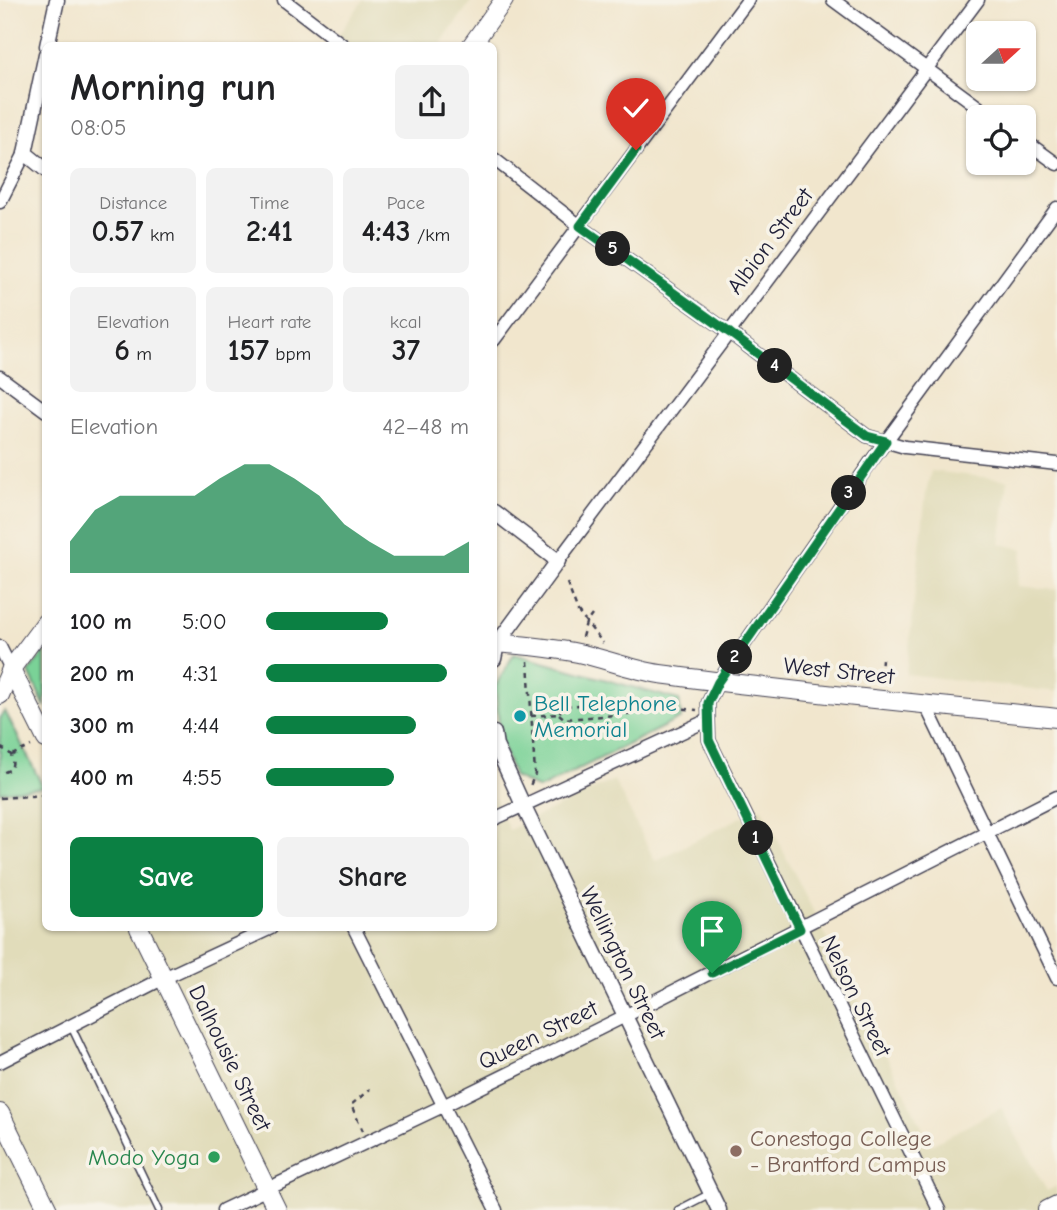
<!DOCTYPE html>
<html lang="en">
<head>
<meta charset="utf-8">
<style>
	:root { --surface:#fff; --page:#f2f2f2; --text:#202124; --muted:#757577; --accent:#0b8043 }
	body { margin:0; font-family:"Comic Neue",sans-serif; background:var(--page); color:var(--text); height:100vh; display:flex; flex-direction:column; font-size:26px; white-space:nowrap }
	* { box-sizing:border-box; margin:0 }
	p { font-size:23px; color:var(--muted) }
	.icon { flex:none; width:38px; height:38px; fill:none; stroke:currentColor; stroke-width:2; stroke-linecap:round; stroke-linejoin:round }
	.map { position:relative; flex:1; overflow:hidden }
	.panel { position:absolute; left:42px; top:42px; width:455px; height:889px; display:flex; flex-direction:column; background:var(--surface); border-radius:10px; box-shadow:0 2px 5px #0004 }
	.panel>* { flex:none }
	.needle { width:46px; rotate:69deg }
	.controls { position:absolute; left:966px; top:21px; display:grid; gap:14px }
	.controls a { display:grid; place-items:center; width:70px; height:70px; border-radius:10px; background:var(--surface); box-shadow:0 2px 5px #0004; font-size:35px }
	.pin { position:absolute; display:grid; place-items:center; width:60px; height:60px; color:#fff; margin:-72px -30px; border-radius:50% 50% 50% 0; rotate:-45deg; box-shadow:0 0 7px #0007 }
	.pin .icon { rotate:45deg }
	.km { position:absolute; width:35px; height:35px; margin:-18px; border-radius:50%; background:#222; color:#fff; font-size:19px; line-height:35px; text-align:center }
	.round { display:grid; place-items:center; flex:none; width:74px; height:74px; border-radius:10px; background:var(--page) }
	.headline { display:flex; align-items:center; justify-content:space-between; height:119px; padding:0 28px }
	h1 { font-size:38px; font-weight:800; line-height:52px }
	.figures { display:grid; grid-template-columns:repeat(3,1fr); gap:10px; height:119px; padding:7px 28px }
	.figures div { display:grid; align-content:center; border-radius:10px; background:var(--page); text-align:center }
	.figures b { font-size:30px; font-weight:800 }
	.figures small { font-size:19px; font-weight:400 }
	.figures p { font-size:19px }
	.chart { height:196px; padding:14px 28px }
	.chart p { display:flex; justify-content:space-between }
	.chart svg { width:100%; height:126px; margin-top:7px; fill:var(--accent); opacity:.7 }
	.primary-button { display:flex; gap:14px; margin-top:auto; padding:14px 28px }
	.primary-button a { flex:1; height:80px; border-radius:10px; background:var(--accent); color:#fff; font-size:28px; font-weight:800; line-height:80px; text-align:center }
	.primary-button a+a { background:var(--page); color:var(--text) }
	ul { padding:0 28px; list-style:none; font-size:23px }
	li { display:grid; grid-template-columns:112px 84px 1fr; align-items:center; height:52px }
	li i { height:18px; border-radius:9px; background:var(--accent) }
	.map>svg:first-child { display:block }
	.built { fill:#e1dcba }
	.green { fill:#7ad297; stroke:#4e7a69; stroke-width:2 }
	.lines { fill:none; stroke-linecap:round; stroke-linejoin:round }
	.service-casing { stroke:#413f51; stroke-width:9 }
	.minor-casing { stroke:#413f51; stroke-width:15 }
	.tertiary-casing { stroke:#413f51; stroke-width:17 }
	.secondary-casing { stroke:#413f51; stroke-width:20 }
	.path { stroke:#413f51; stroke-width:2.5; stroke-dasharray:5 5; stroke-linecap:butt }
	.service { stroke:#fff; stroke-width:6 }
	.minor { stroke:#fff; stroke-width:12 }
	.tertiary { stroke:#fff; stroke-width:14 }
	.secondary { stroke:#fff; stroke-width:18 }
	.route-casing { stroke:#fff; stroke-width:14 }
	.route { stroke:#0b8043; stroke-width:9 }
	.culture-dot { fill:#0f9aa8; stroke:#f7f3e8; stroke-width:2.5 }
	.education-dot { fill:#8d6e63; stroke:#f7f3e8; stroke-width:2.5 }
	.leisure-dot { fill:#2e9e5b; stroke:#f7f3e8; stroke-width:2.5 }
	.labels { text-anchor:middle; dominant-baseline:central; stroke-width:7; stroke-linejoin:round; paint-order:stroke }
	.street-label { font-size:23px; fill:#22223b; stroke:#f7f3e8 }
	.culture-label { font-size:23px; fill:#0d838f; stroke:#f7f3e8; text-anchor:start }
	.education-label { font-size:23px; fill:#785e54; stroke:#f7f3e8; text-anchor:start }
	.leisure-label { font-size:23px; fill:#27864d; stroke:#f7f3e8; text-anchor:end }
</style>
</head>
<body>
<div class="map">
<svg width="1057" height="1210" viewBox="0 0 1057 1210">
	<rect width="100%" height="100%" fill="#f7f3e8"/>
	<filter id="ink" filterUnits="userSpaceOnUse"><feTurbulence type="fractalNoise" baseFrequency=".0143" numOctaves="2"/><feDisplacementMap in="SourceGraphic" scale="14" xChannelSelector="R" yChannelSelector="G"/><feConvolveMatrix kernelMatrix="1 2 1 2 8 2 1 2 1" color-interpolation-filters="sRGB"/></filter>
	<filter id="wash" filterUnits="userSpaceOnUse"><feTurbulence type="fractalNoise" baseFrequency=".00686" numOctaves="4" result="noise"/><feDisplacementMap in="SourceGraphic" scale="28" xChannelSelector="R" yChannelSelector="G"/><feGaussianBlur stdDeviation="1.57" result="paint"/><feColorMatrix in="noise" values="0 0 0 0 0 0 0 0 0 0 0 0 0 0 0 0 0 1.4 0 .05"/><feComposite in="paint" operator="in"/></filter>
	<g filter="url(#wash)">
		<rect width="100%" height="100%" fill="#f1e6cd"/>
		<g class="built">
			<polygon points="363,0 472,0 440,45 331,46"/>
			<polygon points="931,471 1008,480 1000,544 1023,549 1018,586 1057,590 1057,692 906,674 926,493"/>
			<polygon points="614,780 655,861 761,807 931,1145 1001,1108 1047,1191 1057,1186 1057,1210 0,1210 0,792 45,787 46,928 494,928 494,796 509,830"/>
		</g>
		<g class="green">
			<polygon points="45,651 45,707 29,672"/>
			<polygon points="514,654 679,700 681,718 539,789 514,777 501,742 495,687"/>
			<polygon points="5,711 43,787 0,792 0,717"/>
		</g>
	</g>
	<g filter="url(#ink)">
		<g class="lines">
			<defs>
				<g id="service">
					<polyline points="71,1026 159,1210"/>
					<polyline points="678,1210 711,1193"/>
				</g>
				<g id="minor">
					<polyline points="284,0 344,46"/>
					<polyline points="833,0 992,117"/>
					<polyline points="1024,140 1057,164"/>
					<polyline points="494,159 580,226 730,333 867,436 905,447 1057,464"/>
					<polyline points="0,202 25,153"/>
					<polyline points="494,340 748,0"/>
					<polyline points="0,377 46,411"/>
					<polyline points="558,561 978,0"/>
					<polyline points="0,647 11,669"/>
					<polyline points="925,704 1057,978"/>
					<polyline points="494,819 708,720"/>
					<polyline points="354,928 496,1210"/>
					<polyline points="0,1062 164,978 271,928"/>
					<polyline points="223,1210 443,1106 623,1017 1057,797"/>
					<polyline points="939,1210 709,740 708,703 718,682 870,463 1057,208"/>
				</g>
				<g id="tertiary">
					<polyline points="47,46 57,0"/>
					<polyline points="46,54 25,153 46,170"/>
					<polyline points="494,512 558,561 497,644 494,659"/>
					<polyline points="494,733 496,746 523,805 719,1210"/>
				</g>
				<g id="secondary">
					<polyline points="471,46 504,0"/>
					<path d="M494,643C522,645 550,647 578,653C606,659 632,670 660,674C792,692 925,704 1057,718"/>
					<polyline points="11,669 46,739"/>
					<polyline points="0,695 11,669 46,622"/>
					<polyline points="139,928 277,1210"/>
					<polyline points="0,1113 48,1210"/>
					<polyline points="1047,1210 1057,1205"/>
				</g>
			</defs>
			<use href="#service" class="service-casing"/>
			<use href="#minor" class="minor-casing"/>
			<use href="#tertiary" class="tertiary-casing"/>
			<use href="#secondary" class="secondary-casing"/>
			<g class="path">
				<polyline points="567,583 578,612 603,643"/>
				<polyline points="582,637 586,623 592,615"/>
				<polyline points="528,661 535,774 530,786"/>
				<polyline points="880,684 882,659"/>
				<polyline points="559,714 565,719 654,712 664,707"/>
				<polyline points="531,716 559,714 563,706 655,701 664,707 697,710"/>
				<path d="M0,748C11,751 15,758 11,769L0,774"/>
				<polyline points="12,755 31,746"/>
				<polyline points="0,798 46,795"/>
				<polyline points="363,1131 351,1105 370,1089"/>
			</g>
			<use href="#service" class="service"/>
			<use href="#minor" class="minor"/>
			<use href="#tertiary" class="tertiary"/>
			<use href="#secondary" class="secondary"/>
		</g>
	</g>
	<g class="lines" filter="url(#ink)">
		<defs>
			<polyline id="route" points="636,150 580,226 730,333 867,436 886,441 718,682 708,703 709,740 800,929 712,973"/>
		</defs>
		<use href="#route" class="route-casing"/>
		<use href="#route" class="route"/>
	</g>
	<circle class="culture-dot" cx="520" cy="716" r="7"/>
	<circle class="education-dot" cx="736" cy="1151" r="7"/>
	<circle class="leisure-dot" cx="214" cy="1157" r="7"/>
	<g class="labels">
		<g class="street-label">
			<text transform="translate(770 241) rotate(-53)">Albion Street</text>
			<text transform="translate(839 671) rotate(6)">West Street</text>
			<text transform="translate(623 963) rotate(64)">Wellington Street</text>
			<text transform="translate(856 996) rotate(64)">Nelson Street</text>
			<text transform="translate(538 1035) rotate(-26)">Queen Street</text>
			<text transform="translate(230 1058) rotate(64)">Dalhousie Street</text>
		</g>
		<g class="culture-label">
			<text x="534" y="703">Bell Telephone<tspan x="534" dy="26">Memorial</tspan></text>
		</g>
		<g class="education-label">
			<text x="750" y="1138">Conestoga College<tspan x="750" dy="26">- Brantford Campus</tspan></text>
		</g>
		<g class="leisure-label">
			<text x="200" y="1157">Modo Yoga</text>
		</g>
	</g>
</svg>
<div class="controls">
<a><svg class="needle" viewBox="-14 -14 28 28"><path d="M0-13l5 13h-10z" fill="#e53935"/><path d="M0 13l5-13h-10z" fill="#757577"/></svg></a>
<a><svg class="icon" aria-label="locate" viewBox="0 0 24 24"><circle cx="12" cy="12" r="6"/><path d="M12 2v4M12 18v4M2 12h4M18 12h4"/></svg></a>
</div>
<div class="pin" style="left:712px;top:973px;background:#1e9e55"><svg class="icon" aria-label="arrive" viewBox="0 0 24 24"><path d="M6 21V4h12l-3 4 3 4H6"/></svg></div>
<div class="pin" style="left:636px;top:150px;background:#d93025"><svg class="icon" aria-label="check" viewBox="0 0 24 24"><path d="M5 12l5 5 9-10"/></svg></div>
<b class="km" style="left:756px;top:838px">1</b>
<b class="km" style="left:735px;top:657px">2</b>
<b class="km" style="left:849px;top:493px">3</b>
<b class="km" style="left:775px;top:366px">4</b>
<b class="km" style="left:613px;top:249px">5</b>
<section class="panel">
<div class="headline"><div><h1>Morning run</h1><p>08:05</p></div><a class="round"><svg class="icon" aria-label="share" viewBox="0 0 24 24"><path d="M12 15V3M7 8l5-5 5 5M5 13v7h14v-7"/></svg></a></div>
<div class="figures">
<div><p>Distance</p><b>0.57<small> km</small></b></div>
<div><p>Time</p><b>2:41</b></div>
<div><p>Pace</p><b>4:43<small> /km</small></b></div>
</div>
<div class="figures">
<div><p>Elevation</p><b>6<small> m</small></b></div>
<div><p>Heart rate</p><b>157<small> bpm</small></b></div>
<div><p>kcal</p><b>37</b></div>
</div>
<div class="chart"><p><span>Elevation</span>42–48 m</p>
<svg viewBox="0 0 160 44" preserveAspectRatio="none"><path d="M0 44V33L10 22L20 17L30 17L40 17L50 17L60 11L70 6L80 6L90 11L100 17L110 27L120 33L130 38L140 38L150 38L160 33V44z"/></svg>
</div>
<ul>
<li><b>100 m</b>5:00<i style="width:60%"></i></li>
<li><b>200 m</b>4:31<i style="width:89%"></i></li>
<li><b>300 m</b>4:44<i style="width:74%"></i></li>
<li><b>400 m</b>4:55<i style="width:63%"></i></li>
</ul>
<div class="primary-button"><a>Save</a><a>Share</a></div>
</section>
</div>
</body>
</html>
